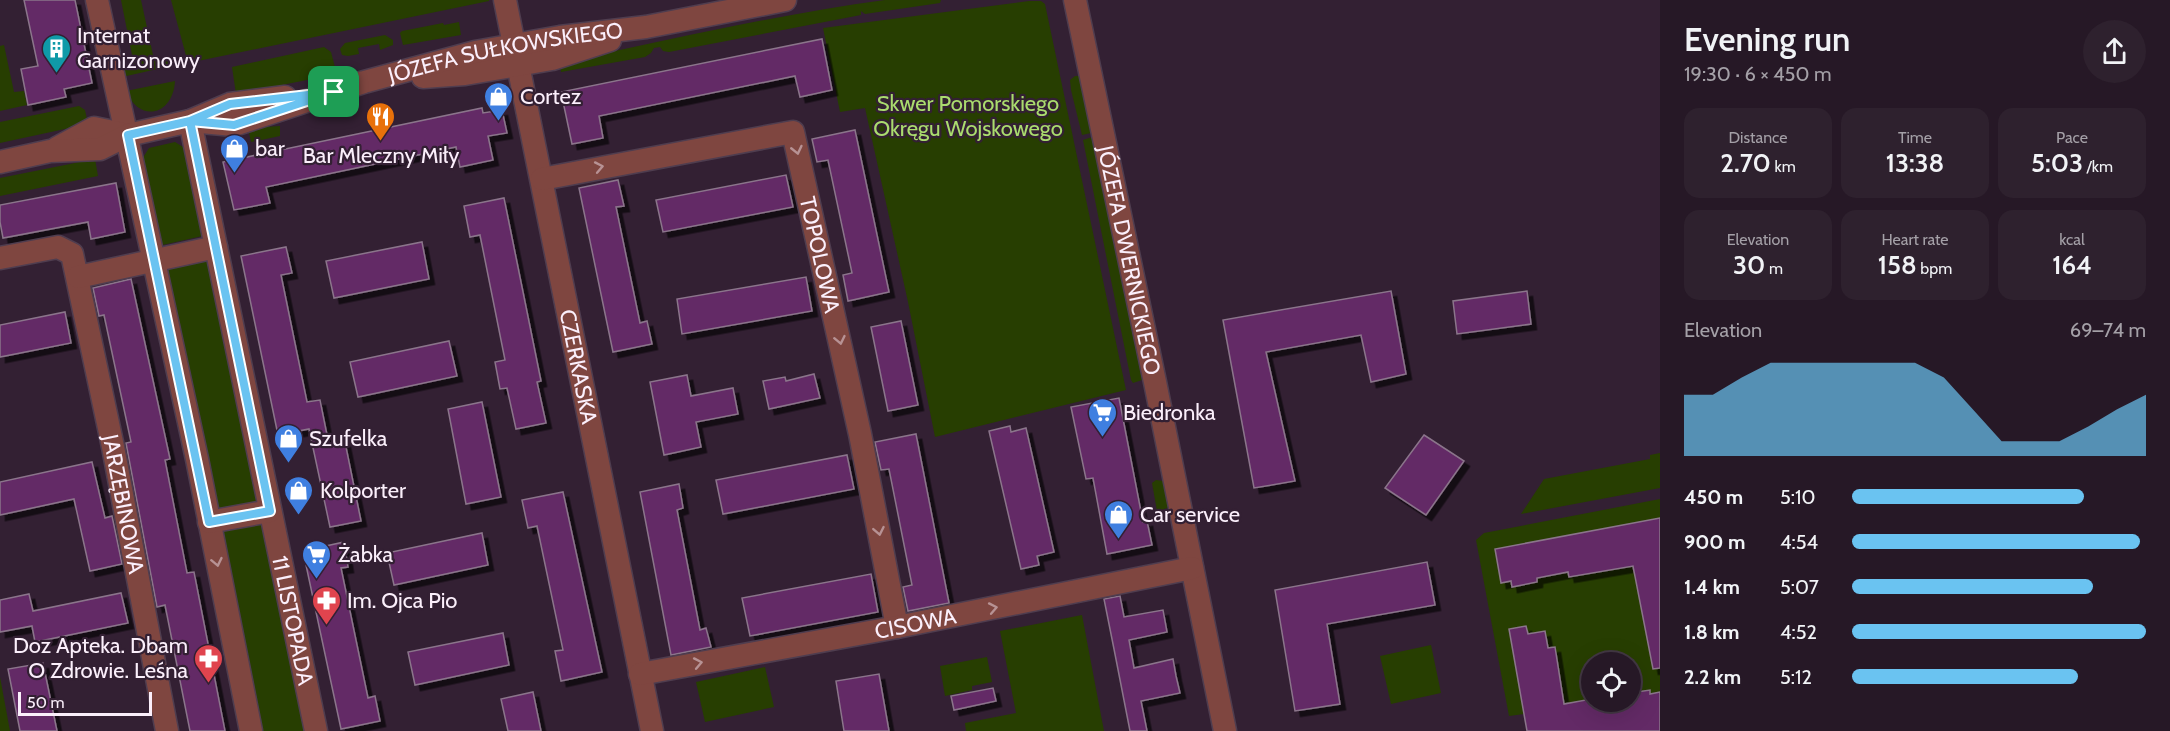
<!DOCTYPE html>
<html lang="en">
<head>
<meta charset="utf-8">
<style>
	:root { --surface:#261826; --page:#2e212e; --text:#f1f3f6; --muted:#a4a0a7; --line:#423743; --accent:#6ac3f1 }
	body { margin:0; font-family:Cabin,sans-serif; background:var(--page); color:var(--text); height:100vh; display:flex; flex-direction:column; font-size:22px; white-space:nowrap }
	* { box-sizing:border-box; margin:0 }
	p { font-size:20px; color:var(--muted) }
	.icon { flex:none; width:33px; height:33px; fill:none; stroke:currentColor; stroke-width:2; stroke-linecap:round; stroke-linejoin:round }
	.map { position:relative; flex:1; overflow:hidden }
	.sheet { display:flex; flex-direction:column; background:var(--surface); width:510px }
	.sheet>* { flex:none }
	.fabs { position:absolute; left:1581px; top:652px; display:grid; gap:12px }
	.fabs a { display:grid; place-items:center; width:60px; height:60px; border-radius:50%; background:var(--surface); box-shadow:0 6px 24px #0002,0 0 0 2px var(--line); font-size:30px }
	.scale { position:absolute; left:18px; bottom:15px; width:134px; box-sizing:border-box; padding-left:6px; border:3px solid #fbeffb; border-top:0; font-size:16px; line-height:21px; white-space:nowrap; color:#fbeffb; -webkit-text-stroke:4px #332033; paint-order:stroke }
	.pin { position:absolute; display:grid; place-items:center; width:51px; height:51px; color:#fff; margin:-26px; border-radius:12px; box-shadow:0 3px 9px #0006 }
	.round { display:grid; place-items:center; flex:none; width:63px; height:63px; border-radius:32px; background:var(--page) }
	.headline { display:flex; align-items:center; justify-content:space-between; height:102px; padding:0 24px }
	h1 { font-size:33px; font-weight:600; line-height:45px }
	.stats { display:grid; grid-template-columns:repeat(3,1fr); gap:9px; height:102px; padding:6px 24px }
	.stats div { display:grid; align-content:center; border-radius:15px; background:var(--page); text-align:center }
	.stats b { font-size:26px; font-weight:600 }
	.stats small { font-size:16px; font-weight:400 }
	.stats p { font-size:16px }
	.chart { height:168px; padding:12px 24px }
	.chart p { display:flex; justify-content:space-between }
	.chart svg { width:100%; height:108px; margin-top:6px; fill:var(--accent); opacity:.7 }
	ul { padding:0 24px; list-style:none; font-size:20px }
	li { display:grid; grid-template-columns:96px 72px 1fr; align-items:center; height:45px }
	li i { height:15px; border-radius:8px; background:var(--accent) }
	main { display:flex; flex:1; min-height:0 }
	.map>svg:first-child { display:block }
	.green { fill:#273e01 }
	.building { fill:#632966; stroke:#8b758b; stroke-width:1.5; filter:url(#shadow) }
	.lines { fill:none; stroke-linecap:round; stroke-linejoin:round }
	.minor-casing { stroke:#4f3d4f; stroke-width:25 }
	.minor { stroke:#7f4640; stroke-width:22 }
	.oneway { stroke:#b79294 }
	.route-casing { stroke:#fff; stroke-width:12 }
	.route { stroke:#6ac3f1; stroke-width:8 }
	.labels { text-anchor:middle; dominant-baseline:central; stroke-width:4.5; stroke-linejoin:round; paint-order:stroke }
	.poi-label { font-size:22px; fill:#fbeffb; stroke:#332033; text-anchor:start }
	.street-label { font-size:22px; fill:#fbeffb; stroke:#332033 }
	.park-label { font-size:22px; fill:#aadc6e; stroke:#332033 }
</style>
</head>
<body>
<main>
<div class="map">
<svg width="1660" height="731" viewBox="0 0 1660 731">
	<defs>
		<filter id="shadow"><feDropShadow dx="5.5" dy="5.5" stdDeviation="0" flood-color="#0009"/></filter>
	</defs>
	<rect width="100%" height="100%" fill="#332033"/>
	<g class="green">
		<polygon points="121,0 141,0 153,55 170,63 171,66 122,77 121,72 133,60"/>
		<polygon points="171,0 489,0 489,1 188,63"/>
		<path d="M885,0H941L940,3L865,14L861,11V15L669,52L663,51L660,47L654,48L651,53L645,57L561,72L560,63C667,40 780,14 885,0Z"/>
		<polygon points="1029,1 1041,1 1045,4 1126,390 935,437 908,302 865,108 840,112 823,28"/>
		<polygon points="459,22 461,35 403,45 400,33 402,31 443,23 444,25"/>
		<polygon points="385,35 393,40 393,45 380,50 379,44 358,48 359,54 348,56 342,55 340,49 345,43"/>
		<polygon points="4,45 14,92 24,91 27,105 0,111 0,46"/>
		<polygon points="324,47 331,52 336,71 317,78 236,94 232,67"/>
		<polygon points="1075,76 1079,76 1091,133 1082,135 1071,90 1070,80"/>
		<path d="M175,81C173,115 140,124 126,91Z"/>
		<polygon points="79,106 85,110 88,124 0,143 0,122"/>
		<polygon points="280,126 280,136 251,142 248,128"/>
		<polygon points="1092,137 1142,380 1133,383 1131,380 1083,140"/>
		<polygon points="175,142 188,150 207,235 158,246 139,164 149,148"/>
		<polygon points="95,159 98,176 0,196 0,178"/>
		<polygon points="212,259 263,502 215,512 164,269"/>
		<polygon points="1660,453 1660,488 1521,514 1544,479 1650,459 1650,455"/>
		<polygon points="1156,480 1163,481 1168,508 1157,511 1152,483"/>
		<polygon points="1660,499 1660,696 1631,700 1630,663 1592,663 1592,702 1618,702 1509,716 1476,540 1484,533"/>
		<polygon points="270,520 309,731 260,731 221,530"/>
		<polygon points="1082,615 1104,731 966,731 965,723 1016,713 1000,631"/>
		<polygon points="1431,645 1441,693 1391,704 1380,656"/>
		<polygon points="987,657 992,682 972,686 972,690 945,696 940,666"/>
		<polygon points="765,667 774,707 705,722 696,682"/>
		<polygon points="0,677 10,731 0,731"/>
	</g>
	<g class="building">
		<polygon points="24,0 75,0 92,83 64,89 66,97 28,105 21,69 38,66"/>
		<polygon points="822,39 832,90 800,97 795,76 599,116 603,138 572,144 561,92"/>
		<polygon points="482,108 483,113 502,110 507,133 488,136 493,160 460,167 456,147 266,187 270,203 234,210 223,162"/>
		<polygon points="855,130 889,292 848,301 843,275 852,273 828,160 817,162 812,139"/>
		<polygon points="786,175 793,207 663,232 656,200"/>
		<polygon points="618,180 624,206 616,207 640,323 647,321 652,344 613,352 579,188"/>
		<polygon points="116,183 125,232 91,239 88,222 3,238 0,222 0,205"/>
		<polygon points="504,198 541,381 537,382 546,423 516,429 507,388 500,389 495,362 505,360 480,235 470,237 464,206"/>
		<polygon points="422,242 429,279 334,298 326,261"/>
		<polygon points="286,247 292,273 281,275 307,402 320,400 329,445 345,442 361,521 330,527 309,429 278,435 241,256"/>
		<polygon points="806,277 812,311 682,334 677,299"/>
		<polygon points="131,279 170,459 165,460 187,573 194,572 225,731 190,731 165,605 157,607 126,443 131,442 104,315 99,316 93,288"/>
		<polygon points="1391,291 1406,374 1371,382 1361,335 1266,352 1295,481 1254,488 1223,320"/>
		<polygon points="1527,291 1531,324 1457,334 1453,301"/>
		<polygon points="65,312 71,343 0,357 0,325"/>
		<polygon points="901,321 918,405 888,411 871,327"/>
		<polygon points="449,341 457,376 358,397 350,362"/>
		<polygon points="814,374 820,398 769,409 763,381 785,377 786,381"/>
		<polygon points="687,375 691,396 733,388 738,414 696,422 701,447 664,455 650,382"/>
		<polygon points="1119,398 1143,522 1147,521 1152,545 1107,554 1093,478 1086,479 1071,407"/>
		<polygon points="482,402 501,497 466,504 448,409"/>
		<polygon points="1010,426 1011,432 1026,428 1054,552 1037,556 1039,565 1021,569 989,431"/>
		<polygon points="916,434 949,603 908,611 903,587 912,585 889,469 881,470 875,442"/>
		<polygon points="1424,435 1464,461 1426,515 1385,488"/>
		<polygon points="847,455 854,489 723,514 716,480"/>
		<polygon points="92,462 105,518 112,516 122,564 90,571 74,499 0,515 0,482"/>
		<polygon points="679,484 683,508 677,510 700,630 706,628 711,647 671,655 640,492"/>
		<polygon points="563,492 602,672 561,681 555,651 563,650 537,526 528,528 522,500"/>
		<polygon points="1660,518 1660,668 1653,669 1633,566 1569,577 1568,572 1537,578 1537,582 1512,587 1511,581 1501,583 1495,549"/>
		<polygon points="482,533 488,565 394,585 387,553"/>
		<polygon points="344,542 348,567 341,568 368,698 375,696 380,721 341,729 303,551"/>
		<polygon points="1427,562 1435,605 1327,624 1340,704 1295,711 1275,590"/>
		<polygon points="871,574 878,612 750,636 742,598"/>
		<polygon points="121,593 128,623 35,642 32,626 0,632 0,600 29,594 33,611"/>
		<polygon points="1120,596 1124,617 1163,610 1167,632 1129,640 1134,668 1173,659 1176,676 1180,693 1141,701 1147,731 1130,731 1114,649 1104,599"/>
		<polygon points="1526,626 1528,634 1545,631 1548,648 1555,647 1564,704 1591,699 1592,704 1630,702 1630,693 1650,690 1650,694 1660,692 1660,731 1527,731 1509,629"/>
		<polygon points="503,633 509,665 415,685 408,652"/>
		<polygon points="43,663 57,731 20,731 8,669"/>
		<polygon points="879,674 889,731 844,731 836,681"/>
		<polygon points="993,688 996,701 954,710 951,696"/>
		<polygon points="533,692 541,731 508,731 501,699"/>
	</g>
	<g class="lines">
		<defs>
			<g id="minor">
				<polyline points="97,0 197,459 251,731"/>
				<path id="s1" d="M505,0L652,731"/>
				<path id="s2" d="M1075,0L1155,382L1225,731"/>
				<polyline points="423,77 465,74 552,59 610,40"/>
				<path id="s3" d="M190,121L316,731"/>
				<path id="s4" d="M190,121L234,125L364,82L475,52L560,37L646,27L785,0"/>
				<polyline points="57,148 94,128 128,135"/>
				<polyline points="0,162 50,151 100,149 128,135 190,121 230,104 285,97"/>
				<path id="s5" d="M542,179L793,132L860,434L897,627"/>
				<path id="s6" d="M0,258L58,247L72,254L113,447L167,731"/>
				<polyline points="78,277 216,247"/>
				<polyline points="209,522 270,511"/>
				<path id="s7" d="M640,674L897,627L1192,568"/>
			</g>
		</defs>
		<use href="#minor" class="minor-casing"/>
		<use href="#minor" class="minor"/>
	</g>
	<defs><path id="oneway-chevron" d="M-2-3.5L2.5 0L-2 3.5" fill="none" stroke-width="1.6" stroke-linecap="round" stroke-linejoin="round" transform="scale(1.5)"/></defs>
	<g class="oneway">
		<use href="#oneway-chevron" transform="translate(797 150) rotate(77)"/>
		<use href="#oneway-chevron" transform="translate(599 167) rotate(-11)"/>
		<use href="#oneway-chevron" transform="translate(840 340) rotate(78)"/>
		<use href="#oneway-chevron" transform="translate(879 531) rotate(79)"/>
		<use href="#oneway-chevron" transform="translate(217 562) rotate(78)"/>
		<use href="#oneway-chevron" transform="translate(993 608) rotate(-11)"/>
		<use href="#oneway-chevron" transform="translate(698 663) rotate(-11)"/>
	</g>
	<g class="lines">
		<defs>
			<polyline id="route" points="334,92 230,104 190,121 128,135 209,522 270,511 190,121 234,125 334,92"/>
		</defs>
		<use href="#route" class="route-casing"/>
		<use href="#route" class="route"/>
	</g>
	<defs>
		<symbol id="building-pin" viewBox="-11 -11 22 30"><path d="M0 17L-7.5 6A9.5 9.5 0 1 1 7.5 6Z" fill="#0f9aa8" stroke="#332033"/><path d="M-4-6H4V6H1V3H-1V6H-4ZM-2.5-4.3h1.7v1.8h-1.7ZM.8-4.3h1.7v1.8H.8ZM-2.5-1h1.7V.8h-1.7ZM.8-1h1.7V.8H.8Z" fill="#fff"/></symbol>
		<symbol id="shop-pin" viewBox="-11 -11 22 30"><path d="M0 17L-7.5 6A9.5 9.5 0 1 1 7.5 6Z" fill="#3f7fe0" stroke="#332033"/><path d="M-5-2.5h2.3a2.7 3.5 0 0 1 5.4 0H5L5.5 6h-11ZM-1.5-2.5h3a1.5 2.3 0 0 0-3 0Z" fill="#fff"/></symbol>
		<symbol id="restaurant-pin" viewBox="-11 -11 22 30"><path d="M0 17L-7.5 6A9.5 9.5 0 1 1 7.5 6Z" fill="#e8710a" stroke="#332033"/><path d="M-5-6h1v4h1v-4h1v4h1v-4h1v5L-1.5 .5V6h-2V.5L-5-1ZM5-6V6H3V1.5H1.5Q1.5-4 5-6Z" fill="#fff"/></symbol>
		<symbol id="supermarket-pin" viewBox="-11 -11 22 30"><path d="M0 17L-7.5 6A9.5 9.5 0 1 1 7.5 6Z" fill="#3f7fe0" stroke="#332033"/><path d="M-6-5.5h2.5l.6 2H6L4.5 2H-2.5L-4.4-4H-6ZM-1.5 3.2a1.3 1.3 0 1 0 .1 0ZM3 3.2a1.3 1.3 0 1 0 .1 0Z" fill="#fff"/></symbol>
		<symbol id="pharmacy-pin" viewBox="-11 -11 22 30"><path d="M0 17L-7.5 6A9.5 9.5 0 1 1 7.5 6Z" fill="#e0444e" stroke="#332033"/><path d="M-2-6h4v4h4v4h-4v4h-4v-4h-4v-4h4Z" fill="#fff"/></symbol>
	</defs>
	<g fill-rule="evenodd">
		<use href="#building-pin" x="40" y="32" width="33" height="45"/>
		<use href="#shop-pin" x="482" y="80" width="33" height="45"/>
		<use href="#restaurant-pin" x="364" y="100" width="33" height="45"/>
		<use href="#shop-pin" x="218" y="132" width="33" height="45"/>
		<use href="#supermarket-pin" x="1086" y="396" width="33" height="45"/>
		<use href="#shop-pin" x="272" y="422" width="33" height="45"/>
		<use href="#shop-pin" x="282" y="474" width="33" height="45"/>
		<use href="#shop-pin" x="1102" y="498" width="33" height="45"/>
		<use href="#supermarket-pin" x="300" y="538" width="33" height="45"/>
		<use href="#pharmacy-pin" x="310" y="584" width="33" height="45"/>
		<use href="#pharmacy-pin" x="192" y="642" width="33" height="45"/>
	</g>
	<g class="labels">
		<g class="poi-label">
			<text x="77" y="35">Internat<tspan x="77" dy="25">Garnizonowy</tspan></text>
			<text x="520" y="96">Cortez</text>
			<text x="255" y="148">bar</text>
			<text x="381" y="155" text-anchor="middle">Bar Mleczny Miły</text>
			<text x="1123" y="412">Biedronka</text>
			<text x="309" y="438">Szufelka</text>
			<text x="320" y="490">Kolporter</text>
			<text x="1140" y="514">Car service</text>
			<text x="338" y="554">Żabka</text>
			<text x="347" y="600">Im. Ojca Pio</text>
			<text x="188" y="645" text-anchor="end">Doz Apteka. Dbam<tspan x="188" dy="25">O Zdrowie. Leśna</tspan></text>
		</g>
		<g class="street-label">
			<text stroke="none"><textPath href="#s4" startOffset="326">JÓZEFA SUŁKOWSKIEGO</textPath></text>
			<text stroke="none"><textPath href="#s5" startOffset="381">TOPOLOWA</textPath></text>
			<text stroke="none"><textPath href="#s2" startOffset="266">JÓZEFA DWERNICKIEGO</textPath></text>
			<text stroke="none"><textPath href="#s1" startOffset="374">CZERKASKA</textPath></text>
			<text stroke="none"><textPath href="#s6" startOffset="330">JARZĘBINOWA</textPath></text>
			<text stroke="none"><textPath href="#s3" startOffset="510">11 LISTOPADA</textPath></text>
			<text stroke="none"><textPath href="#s7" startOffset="280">CISOWA</textPath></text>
		</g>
		<g class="park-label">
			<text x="968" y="103">Skwer Pomorskiego<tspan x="968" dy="25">Okręgu Wojskowego</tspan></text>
		</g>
	</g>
</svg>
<div class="fabs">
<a><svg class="icon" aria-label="locate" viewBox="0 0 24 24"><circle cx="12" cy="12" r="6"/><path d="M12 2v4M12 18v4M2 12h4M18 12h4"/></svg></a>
</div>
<div class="scale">50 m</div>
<div class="pin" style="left:334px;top:92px;background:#1e9e55"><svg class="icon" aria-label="arrive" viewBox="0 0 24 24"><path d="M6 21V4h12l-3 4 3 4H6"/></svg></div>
</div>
<section class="sheet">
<div class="headline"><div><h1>Evening run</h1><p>19:30 · 6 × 450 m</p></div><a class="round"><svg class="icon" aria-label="share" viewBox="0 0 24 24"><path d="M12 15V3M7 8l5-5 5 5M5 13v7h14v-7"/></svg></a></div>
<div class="stats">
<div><p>Distance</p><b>2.70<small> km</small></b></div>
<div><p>Time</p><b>13:38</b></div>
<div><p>Pace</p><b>5:03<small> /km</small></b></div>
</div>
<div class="stats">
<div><p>Elevation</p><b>30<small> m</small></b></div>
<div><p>Heart rate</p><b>158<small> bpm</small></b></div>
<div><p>kcal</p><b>164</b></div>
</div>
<div class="chart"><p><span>Elevation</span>69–74 m</p>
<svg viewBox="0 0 160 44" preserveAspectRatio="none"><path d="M0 44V19L10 19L20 12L30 6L40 6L50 6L60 6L70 6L80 6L90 12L100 25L110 38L120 38L130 38L140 32L150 25L160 19V44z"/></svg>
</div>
<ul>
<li><b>450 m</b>5:10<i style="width:79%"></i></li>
<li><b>900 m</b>4:54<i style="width:98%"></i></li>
<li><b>1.4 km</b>5:07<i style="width:82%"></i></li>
<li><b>1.8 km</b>4:52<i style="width:100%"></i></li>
<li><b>2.2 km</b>5:12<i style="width:77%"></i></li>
</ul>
</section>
</main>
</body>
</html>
